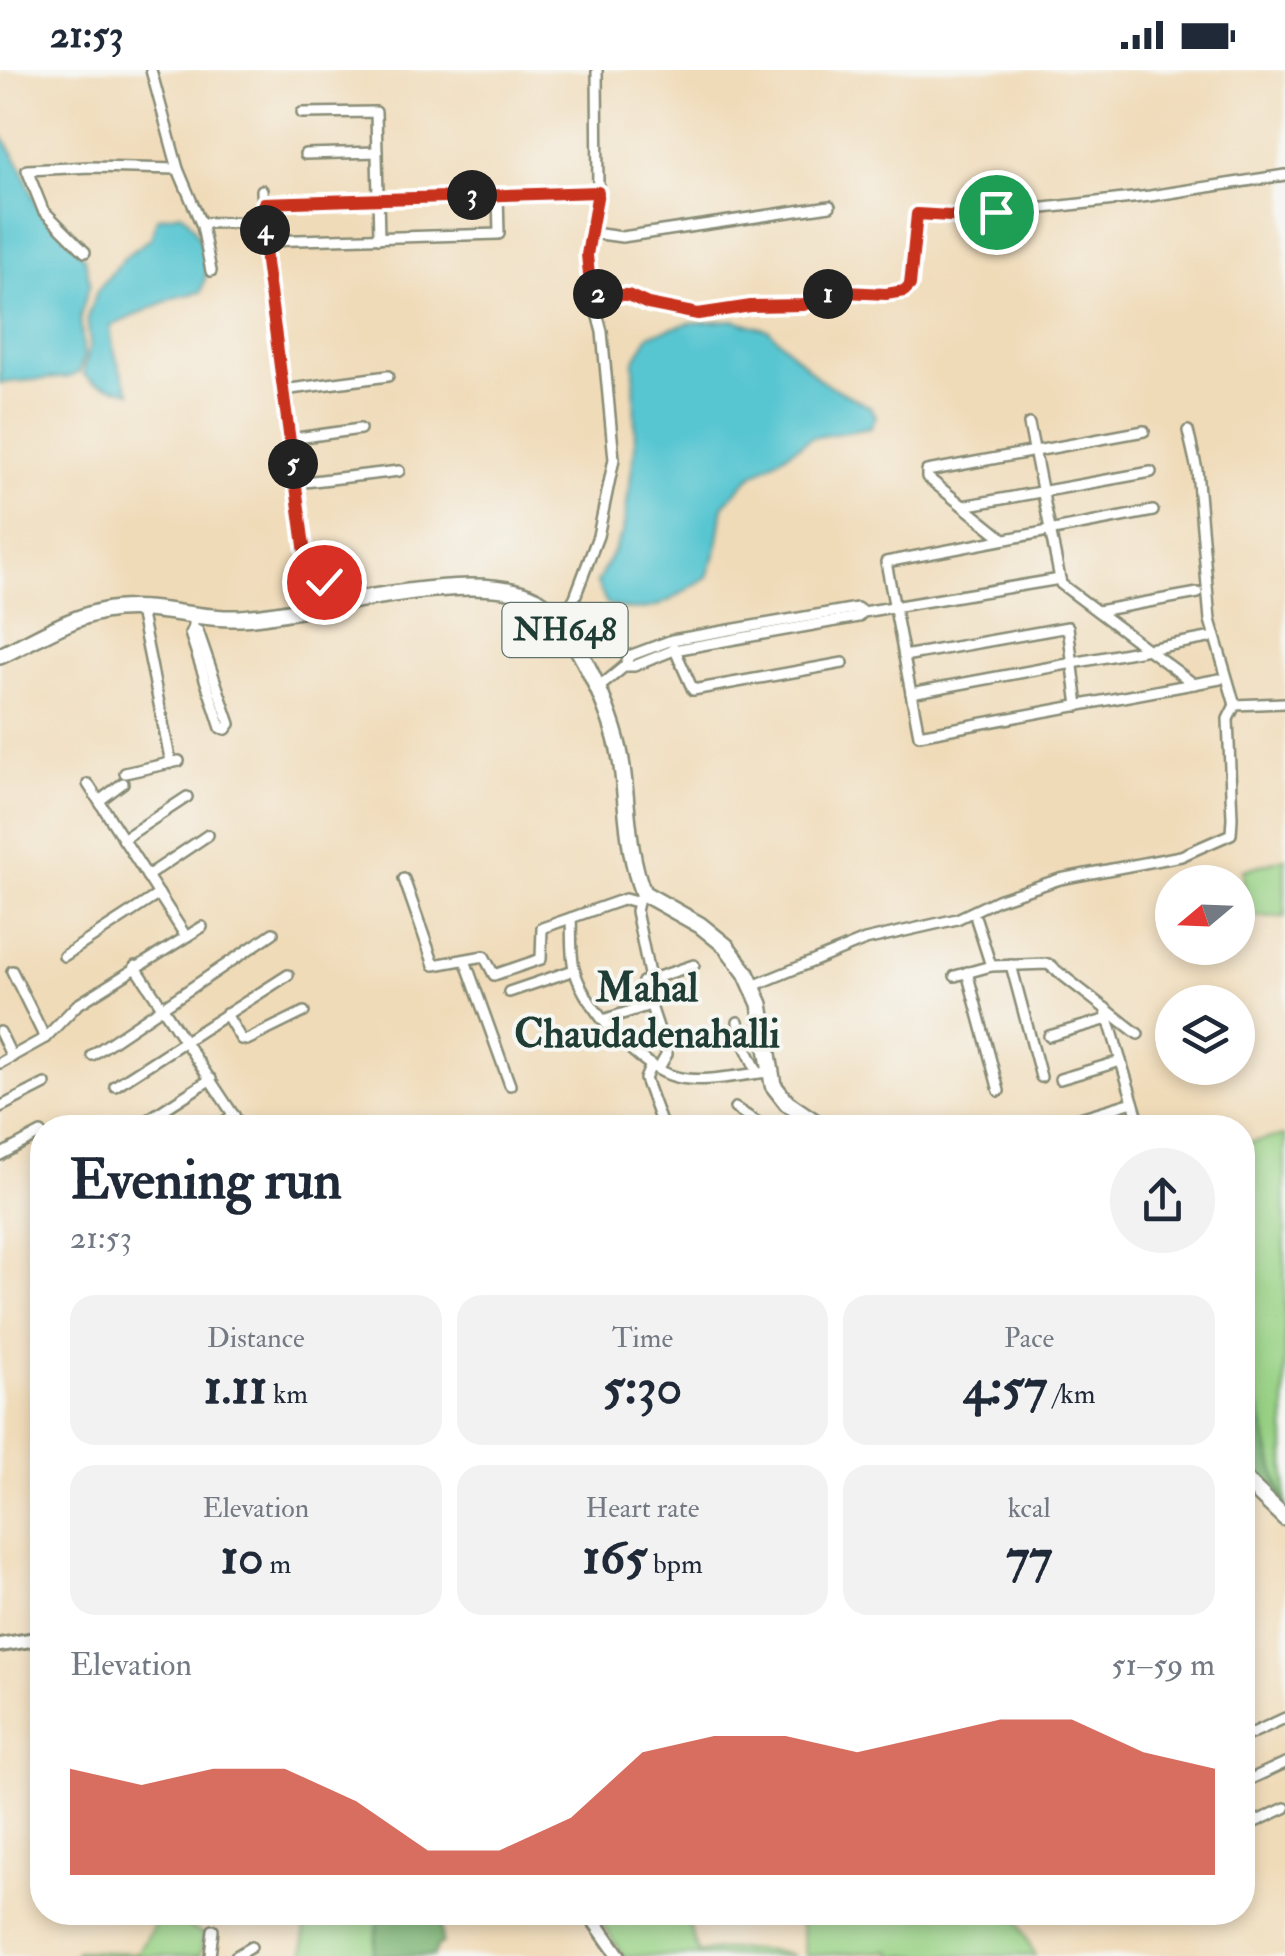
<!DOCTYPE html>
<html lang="en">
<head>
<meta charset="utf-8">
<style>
	:root { --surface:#fff; --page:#f2f2f3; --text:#1f2937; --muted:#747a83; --accent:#c8321e }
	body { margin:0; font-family:"IM FELL Double Pica",serif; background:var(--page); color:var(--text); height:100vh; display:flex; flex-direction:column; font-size:38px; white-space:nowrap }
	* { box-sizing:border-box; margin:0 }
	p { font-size:32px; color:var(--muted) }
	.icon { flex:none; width:55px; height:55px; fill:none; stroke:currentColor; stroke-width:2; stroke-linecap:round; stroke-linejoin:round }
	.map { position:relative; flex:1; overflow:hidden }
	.drawer { position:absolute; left:30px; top:1045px; width:1225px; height:810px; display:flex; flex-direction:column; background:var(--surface); border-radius:40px; box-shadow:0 5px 15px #0003 }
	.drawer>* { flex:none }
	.needle { width:65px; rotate:251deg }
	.buttons { position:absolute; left:1155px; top:795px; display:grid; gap:20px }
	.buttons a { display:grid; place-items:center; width:100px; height:100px; border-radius:50%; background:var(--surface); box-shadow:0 5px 15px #0003; font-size:50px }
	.pin { position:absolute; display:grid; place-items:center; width:85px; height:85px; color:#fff; margin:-42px; border:5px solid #fff; border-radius:50%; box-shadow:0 2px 10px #0007 }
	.km { position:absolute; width:50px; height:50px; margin:-25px; border-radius:50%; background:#222; color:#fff; font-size:28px; line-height:50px; text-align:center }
	.round { display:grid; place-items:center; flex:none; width:105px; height:105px; border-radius:52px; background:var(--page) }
	.summary { display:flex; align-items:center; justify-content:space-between; height:170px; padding:0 40px }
	h1 { font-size:55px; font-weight:800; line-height:75px }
	.metrics { display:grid; grid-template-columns:repeat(3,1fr); gap:15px; height:170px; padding:10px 40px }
	.metrics div { display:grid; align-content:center; border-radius:25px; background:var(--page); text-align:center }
	.metrics b { font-size:50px; font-weight:800 }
	.metrics small { font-size:28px; font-weight:400 }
	.metrics p { font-size:28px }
	.chart { height:280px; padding:20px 40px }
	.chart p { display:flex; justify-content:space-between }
	.chart svg { width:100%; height:180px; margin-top:10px; fill:var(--accent); opacity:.7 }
	.status { display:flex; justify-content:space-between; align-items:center; height:70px; padding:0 50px; background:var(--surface); direction:ltr }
	.status svg { height:28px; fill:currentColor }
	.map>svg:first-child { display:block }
	.green { fill:#99d285; stroke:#5c885c; stroke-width:2.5 }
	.forest { fill:#7ab472; stroke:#4c7853; stroke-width:2.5 }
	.water { fill:#59c6d1; stroke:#3c8282; stroke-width:2.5 }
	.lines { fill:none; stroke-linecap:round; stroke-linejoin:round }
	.street-casing { stroke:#888c76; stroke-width:14 }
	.secondary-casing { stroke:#888c76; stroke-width:18 }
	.highway-casing { stroke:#888c76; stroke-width:20 }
	.street { stroke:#fff; stroke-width:9 }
	.secondary { stroke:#fff; stroke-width:12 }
	.highway { stroke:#fff; stroke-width:15 }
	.route-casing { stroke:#fff; stroke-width:20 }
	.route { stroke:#c8321e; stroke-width:12 }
	.labels { text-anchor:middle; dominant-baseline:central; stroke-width:8; stroke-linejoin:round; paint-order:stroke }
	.shield { fill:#f6f6f2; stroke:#60746d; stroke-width:2.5 }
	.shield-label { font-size:32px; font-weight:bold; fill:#1f3d34 }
	.quarter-label { font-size:40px; font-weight:bold; fill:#1f3d34; stroke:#f6f6f2 }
</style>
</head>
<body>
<div class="status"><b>21:53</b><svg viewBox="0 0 49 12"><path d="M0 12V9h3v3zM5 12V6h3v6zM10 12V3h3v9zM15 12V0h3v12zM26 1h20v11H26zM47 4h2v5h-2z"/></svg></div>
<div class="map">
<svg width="1285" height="1886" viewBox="0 0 1285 1886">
	<rect width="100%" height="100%" fill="#f6f6f2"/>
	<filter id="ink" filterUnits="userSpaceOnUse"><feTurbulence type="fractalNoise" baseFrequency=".01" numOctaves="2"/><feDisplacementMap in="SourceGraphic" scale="20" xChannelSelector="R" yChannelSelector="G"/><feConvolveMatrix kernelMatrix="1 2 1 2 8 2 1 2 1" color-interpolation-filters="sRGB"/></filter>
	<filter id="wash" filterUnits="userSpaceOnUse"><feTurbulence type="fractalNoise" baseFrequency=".0048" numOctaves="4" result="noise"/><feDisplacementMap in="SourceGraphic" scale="40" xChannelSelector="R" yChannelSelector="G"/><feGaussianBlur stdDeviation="2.25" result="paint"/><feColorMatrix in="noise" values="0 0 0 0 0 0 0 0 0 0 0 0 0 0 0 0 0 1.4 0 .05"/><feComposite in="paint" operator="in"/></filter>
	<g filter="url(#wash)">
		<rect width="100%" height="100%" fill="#f0dbb9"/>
		<g class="green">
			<polygon points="1285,788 1285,847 1246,846 1243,800"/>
			<polygon points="1285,1065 1285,1440 1245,1285 1243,1286 1243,1074"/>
			<polygon points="305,1843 380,1843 373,1886 304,1886"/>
			<path d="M626,1843H685L698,1883C725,1877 768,1878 795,1886H624L600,1851Z"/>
			<polygon points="799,1843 1014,1843 1035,1886 892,1886 891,1881 806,1886"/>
			<polygon points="161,1844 204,1864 200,1886 75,1886 77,1881 138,1883"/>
		</g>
		<g class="forest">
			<polygon points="1246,1285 1283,1438 1243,1399 1242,1286"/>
			<polygon points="380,1843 446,1843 441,1856 442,1873 436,1878 434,1886 373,1886"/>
		</g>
		<g class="water">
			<polygon points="0,62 21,96 39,141 70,168 85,189 90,213 80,247 84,286 79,302 69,307 0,313"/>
			<path d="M181,143C194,152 206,181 207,197C207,205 203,213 201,222L176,227L111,256C109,273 123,310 131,322L93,312L83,304L90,275L87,248L97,221L126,186L151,168L157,148Z"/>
			<path d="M734,250L769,260L821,311L870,337L876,346L870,358L811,368L750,407L723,436L717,479L707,507C671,529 651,550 607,534L597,513L623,462L635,378L634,291L649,265L689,253Z"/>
		</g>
	</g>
	<g filter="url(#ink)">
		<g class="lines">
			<defs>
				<g id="street">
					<polyline points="151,0 178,99 202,156 211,201"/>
					<polyline points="302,43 376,42 379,168"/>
					<polyline points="305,84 377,82"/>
					<polyline points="262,120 266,192 308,506 324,513 327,535"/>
					<polyline points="263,133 598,122"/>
					<polyline points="201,153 265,152"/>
					<polyline points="593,163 622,167 830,136"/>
					<polyline points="265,171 499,164 498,124"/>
					<polyline points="85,182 43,140 27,100 91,97 178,99"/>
					<polyline points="591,224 628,225 648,235 698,244 751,236 804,235 826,225 846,222 885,224 905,221 910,215 917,144 966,147 1150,126 1285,105"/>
					<polyline points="283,320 388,306"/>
					<polyline points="1029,354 1061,514 1194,614"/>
					<polyline points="1188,361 1197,400 1210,550 1235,635"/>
					<polyline points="290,369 360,359"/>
					<polyline points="296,413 399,401"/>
					<polyline points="963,436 1151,402"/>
					<polyline points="1153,441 886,492 919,665 1220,609"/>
					<polyline points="1004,469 927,407 927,401 1144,361"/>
					<polyline points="140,540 171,693"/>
					<polyline points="1098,541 1198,523"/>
					<polyline points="193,546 193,559 190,563 221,658 226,659"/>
					<polyline points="560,553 575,527 598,466 614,389 602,262 587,205 587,185 598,122 597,0"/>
					<polyline points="193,559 198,561 230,654 226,659"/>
					<polyline points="674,578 693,620 843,593"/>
					<polyline points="904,586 1068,557 1078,636"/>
					<polyline points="625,596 629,586 672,570 857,538 863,542"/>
					<polyline points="597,619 625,596 634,596 674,580 858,547 863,542 1060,509"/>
					<polyline points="911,623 1208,568"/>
					<polyline points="125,703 179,691"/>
					<polyline points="88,714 185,865"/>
					<polyline points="99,731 123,713"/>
					<polyline points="123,769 187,727"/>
					<polyline points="147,806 208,765"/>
					<polyline points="404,809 434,895 484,886 494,905 541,889 542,858 625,829 636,832"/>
					<polyline points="639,829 636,841 650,909"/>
					<path d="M571,848C572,865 570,886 575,902C586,939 639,997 676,1007C704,1014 742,1004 770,1002"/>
					<polyline points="976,849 991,896"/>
					<polyline points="64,886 159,824"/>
					<polyline points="465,890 510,1015"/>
					<polyline points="1011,895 1041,1007"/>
					<polyline points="135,896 242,1058"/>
					<polyline points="12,901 45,968"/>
					<polyline points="967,902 999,1021"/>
					<polyline points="955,906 991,896 1048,894 1138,964"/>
					<polyline points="753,916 865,870 957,849 997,830 1060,809 1181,786 1231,764 1232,748 1228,649 1235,635 1285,633"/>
					<polyline points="509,922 574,900"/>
					<polyline points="1105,938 1141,1058"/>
					<polyline points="226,944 241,969 247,970 304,942"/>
					<polyline points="603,950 650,935"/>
					<polyline points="738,952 744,974 758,1003"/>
					<polyline points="0,962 12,987"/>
					<polyline points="1049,966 1108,949"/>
					<polyline points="92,985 273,863"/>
					<polyline points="0,993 45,968 77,935 202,857"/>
					<polyline points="651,995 645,1009 663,1058"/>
					<polyline points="659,998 667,984 643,912 694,895"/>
					<polyline points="1060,1009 1121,991"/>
					<polyline points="115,1016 288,905"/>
					<polyline points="0,1037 45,1014"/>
					<polyline points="735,1038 766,1058"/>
					<polyline points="146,1051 211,1009"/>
					<polyline points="1070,1051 1133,1032"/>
					<polyline points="215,1058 234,1045"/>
					<polyline points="0,1085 41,1063"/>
					<polyline points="1242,1668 1285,1648"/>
					<polyline points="1242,1713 1285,1693"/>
					<polyline points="1242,1758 1285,1738"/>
					<polyline points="210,1886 213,1860"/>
					<polyline points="236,1886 251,1877"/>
				</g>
				<g id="secondary">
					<polyline points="0,1575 42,1568"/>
					<polyline points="588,1842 619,1886"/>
				</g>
				<g id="highway">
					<path d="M0,586C33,571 68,548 104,541C148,532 195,550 240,548C308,546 501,485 550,540C582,575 616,650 622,697C628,740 627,782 643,823L700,855L726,876L746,903L760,934L773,1015L787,1033L824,1058"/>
					<polyline points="1242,1407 1285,1448"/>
				</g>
			</defs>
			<use href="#street" class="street-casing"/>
			<use href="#secondary" class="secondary-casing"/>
			<use href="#highway" class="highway-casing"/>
			<use href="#street" class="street"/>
			<use href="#secondary" class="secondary"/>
			<use href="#highway" class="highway"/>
		</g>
	</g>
	<g class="lines" filter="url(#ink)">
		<defs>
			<polyline id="route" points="324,512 308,506 266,192 264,133 598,122 587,185 591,224 628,225 648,234 698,244 751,236 804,235 826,224 846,222 886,224 904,221 910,215 917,144 966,147 996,142"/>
		</defs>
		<use href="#route" class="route-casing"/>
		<use href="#route" class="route"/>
	</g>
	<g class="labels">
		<rect class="shield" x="502.5" y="533" width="125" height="54" rx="8"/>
		<g class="shield-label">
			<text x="565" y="560">NH648</text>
		</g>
		<g class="quarter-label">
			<text x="647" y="918">Mahal<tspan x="647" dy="46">Chaudadenahalli</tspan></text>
		</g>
	</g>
</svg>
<div class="buttons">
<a><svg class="needle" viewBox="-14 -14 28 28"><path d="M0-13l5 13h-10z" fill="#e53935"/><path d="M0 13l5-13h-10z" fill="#747a83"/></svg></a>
<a><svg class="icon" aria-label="layers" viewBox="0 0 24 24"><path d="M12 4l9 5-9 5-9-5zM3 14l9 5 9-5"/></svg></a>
</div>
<div class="pin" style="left:996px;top:142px;background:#1e9e55"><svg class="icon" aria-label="arrive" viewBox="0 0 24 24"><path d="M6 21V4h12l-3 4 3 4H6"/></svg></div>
<div class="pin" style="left:324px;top:512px;background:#d93025"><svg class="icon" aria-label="check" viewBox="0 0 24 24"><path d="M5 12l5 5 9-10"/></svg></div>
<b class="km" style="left:828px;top:224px">1</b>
<b class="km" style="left:598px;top:224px">2</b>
<b class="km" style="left:472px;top:125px">3</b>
<b class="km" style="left:265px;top:160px">4</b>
<b class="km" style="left:293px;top:394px">5</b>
<section class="drawer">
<div class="summary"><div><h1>Evening run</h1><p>21:53</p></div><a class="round"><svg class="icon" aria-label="share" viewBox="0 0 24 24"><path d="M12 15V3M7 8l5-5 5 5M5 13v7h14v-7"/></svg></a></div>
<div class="metrics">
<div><p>Distance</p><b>1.11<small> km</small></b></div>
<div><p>Time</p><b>5:30</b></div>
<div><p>Pace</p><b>4:57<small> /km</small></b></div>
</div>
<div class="metrics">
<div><p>Elevation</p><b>10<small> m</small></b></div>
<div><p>Heart rate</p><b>165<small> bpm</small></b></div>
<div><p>kcal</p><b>77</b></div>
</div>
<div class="chart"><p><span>Elevation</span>51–59 m</p>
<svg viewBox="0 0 160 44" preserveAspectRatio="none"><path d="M0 44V18L10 22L20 18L30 18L40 26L50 38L60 38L70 30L80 14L90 10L100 10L110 14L120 10L130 6L140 6L150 14L160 18V44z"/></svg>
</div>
</section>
</div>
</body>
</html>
